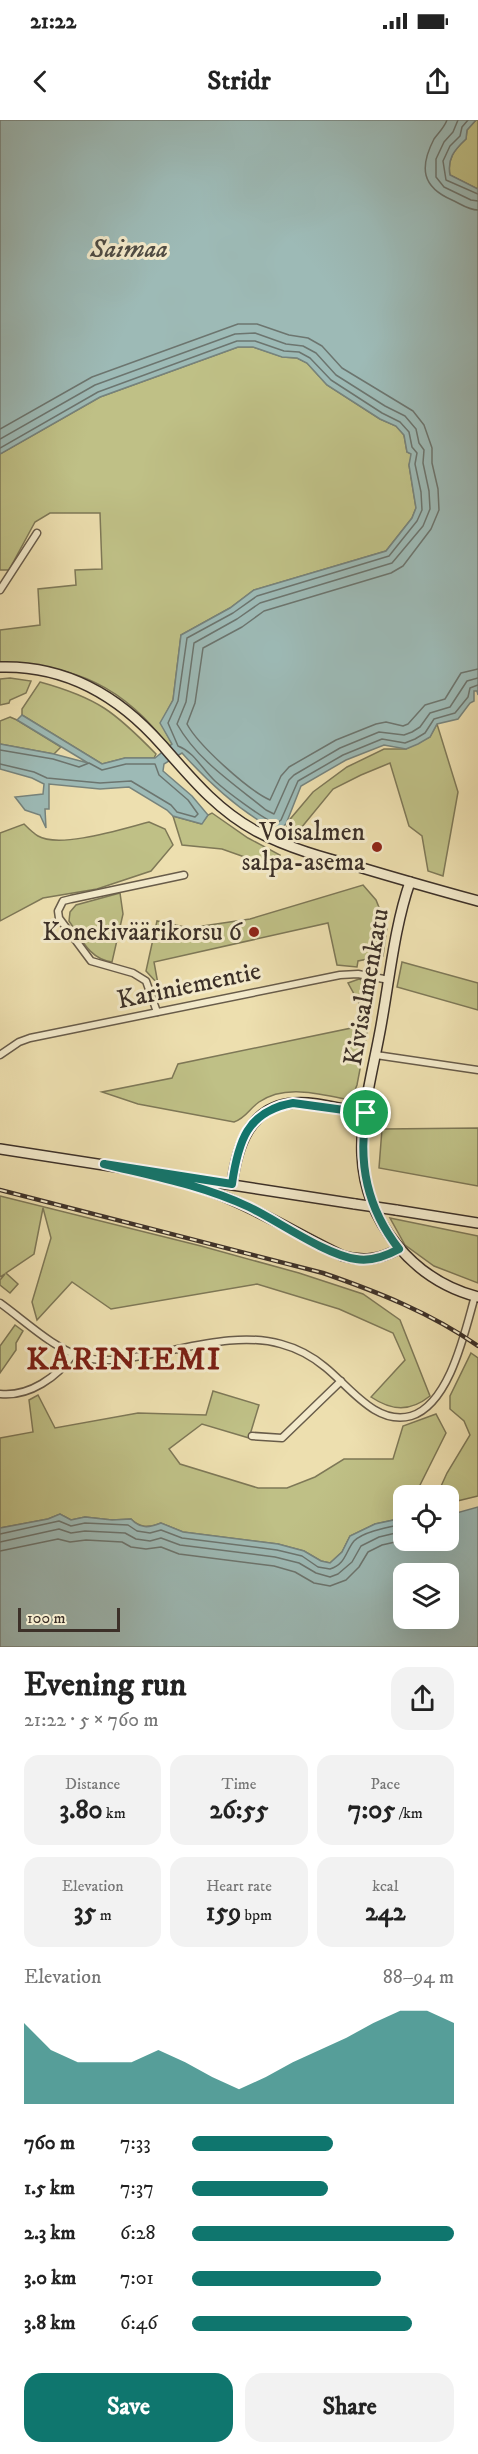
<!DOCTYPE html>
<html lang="en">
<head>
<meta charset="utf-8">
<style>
	:root { --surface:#fff; --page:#f2f2f2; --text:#222; --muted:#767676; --accent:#0f766e }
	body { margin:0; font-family:"IM FELL DW Pica",serif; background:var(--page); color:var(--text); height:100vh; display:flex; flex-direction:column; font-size:22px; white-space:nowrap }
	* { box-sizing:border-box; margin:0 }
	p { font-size:20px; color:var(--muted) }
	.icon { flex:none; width:33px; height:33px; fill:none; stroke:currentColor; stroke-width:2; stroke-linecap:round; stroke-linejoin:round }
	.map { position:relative; height:1527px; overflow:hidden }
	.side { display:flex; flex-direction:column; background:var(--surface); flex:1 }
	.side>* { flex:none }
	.controls { position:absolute; left:393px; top:1365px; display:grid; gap:12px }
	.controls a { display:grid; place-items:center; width:66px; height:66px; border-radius:12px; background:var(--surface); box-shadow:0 6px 24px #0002; font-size:30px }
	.scale { position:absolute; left:18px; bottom:15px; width:102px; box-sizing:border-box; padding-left:6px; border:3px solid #3c3028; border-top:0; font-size:16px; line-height:21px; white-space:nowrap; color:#3c3028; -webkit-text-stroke:4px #f3eacb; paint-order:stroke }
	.pin { position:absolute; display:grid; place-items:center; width:51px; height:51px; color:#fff; margin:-26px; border:3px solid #fff; border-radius:50%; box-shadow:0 2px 6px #0007 }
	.round { display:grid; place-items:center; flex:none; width:63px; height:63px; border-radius:18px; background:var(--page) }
	.summary { display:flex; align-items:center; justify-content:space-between; height:102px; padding:0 24px }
	h1 { font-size:33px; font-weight:700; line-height:45px }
	.stats { display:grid; grid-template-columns:repeat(3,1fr); gap:9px; height:102px; padding:6px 24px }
	.stats div { display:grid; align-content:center; border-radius:15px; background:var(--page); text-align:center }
	.stats b { font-size:26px; font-weight:700 }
	.stats small { font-size:16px; font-weight:400 }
	.stats p { font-size:16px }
	.chart { height:168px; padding:12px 24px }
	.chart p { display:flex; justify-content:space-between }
	.chart svg { width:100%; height:108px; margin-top:6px; fill:var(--accent); opacity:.7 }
	.cta { display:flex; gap:12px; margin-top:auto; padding:12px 24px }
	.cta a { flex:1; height:69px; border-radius:18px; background:var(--accent); color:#fff; font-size:24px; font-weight:700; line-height:69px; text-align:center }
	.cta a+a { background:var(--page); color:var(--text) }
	ul { padding:0 24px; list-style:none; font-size:20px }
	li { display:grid; grid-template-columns:96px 72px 1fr; align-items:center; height:45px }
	li i { height:15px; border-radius:8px; background:var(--accent) }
	.status { display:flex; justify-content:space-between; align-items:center; height:42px; padding:0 30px; background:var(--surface); direction:ltr }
	.status svg { height:16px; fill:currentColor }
	header { display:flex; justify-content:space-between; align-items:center; height:78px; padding:0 24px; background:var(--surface); font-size:27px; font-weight:700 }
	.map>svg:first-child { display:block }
	.green { fill:#bfc086; stroke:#7e7857; stroke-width:1.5 }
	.water { fill:#9dbab6; stroke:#76837d; stroke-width:1.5; fill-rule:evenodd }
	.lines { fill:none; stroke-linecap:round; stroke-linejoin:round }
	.shore { stroke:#6c756f; stroke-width:1.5 }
	.street-casing { stroke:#685c4a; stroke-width:9 }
	.secondary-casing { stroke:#3c3028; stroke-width:12 }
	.street { stroke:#f3eacb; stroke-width:6 }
	.secondary { stroke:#f3eacb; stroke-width:9 }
	.rail-casing { stroke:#3c3028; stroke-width:4.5 }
	.rail { stroke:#f3eacb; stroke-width:2; stroke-dasharray:7; stroke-linecap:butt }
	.secondary-bridge-casing { stroke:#3c3028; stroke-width:12; stroke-linecap:butt }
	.secondary-bridge { stroke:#f3eacb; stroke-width:9 }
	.route-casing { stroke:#fff; stroke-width:12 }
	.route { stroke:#0f766e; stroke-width:8 }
	.poi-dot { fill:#8f2418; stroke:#f3eacb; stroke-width:2 }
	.labels { text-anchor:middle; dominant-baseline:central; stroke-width:6; stroke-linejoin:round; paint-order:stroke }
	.poi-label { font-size:26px; fill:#3c3028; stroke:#f3eacb; text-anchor:end }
	.street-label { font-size:26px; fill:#3c3028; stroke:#f3eacb }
	.water-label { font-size:27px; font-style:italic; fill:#4f4c44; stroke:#f3eacb }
	.district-label { font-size:32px; font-weight:bold; letter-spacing:1.5px; fill:#7a1f14; stroke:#f3eacb }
</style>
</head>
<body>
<div class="status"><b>21:22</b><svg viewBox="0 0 49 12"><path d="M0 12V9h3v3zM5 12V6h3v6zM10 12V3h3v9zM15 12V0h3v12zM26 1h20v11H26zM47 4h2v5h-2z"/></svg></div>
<header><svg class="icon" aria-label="back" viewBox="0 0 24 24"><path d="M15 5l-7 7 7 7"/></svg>Stridr<svg class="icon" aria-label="share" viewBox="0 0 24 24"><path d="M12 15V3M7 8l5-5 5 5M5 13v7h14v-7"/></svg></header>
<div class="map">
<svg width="478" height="1527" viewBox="0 0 478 1527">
	<rect width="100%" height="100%" fill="#eddfaf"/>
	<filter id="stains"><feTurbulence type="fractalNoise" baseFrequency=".00333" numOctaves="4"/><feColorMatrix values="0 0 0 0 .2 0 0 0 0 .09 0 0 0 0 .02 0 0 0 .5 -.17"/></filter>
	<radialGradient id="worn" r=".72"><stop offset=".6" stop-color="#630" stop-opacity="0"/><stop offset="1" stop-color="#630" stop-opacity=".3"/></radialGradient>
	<g class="green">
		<path d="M476,0H478V69L450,55C447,39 454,30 466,19L467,10Z"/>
		<path d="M238,227H253L283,237L297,238L307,243L327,265L380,299L396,306L404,315L407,332L412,334L409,345L416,388L412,398L386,431L254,470L230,488L181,515L173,580L161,603L172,624L169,627C125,567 73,543 0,544V510L40,505L38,469L76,465L75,450L102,449L100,393H50L35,402L9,450H0V334L100,277Z"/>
		<polygon points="10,558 31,561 26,573 10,580 9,583 0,585 0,559"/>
		<path d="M40,562C98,578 115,592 156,634L154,638H125L102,644L22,595V589Z"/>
		<polygon points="10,597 17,600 61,627 54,634 0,624 0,601"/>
		<polygon points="437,604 458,672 443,756 428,751 422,716 409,706 390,643 361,655 333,669 292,719 286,704 313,672 347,647 384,629 406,629 430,617"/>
		<polygon points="212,693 248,718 280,735 277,742 253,740 222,729 182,725 173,696 201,704 208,695"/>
		<path d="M149,702L165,709L173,725L151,751L97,769L43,778L0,801V713L24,704C28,708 33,713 38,716C60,729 125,708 149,702Z"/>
		<polygon points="363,765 376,780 387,807 383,836 358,841 357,847 337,845 328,803 154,842 158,864 146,851 157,801 189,808 250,799"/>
		<path d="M120,773L123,794L112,842C89,839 81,818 69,801L70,792L76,785Z"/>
		<polygon points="402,842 478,863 478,890 397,867"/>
		<path d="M359,859L376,865L357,965L351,980C322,975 286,963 259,982C249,989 246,998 234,1002L138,984L102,972L172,958L178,944L356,907L360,885L348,863Z"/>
		<polygon points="478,1008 478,1066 379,1048 382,1009"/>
		<path d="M0,1076L201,1126L299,1153L363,1174L400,1200L430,1276C410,1292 392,1291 371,1277L405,1240L393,1213L339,1189L257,1164L111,1189L72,1162L37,1200L32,1182L51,1118L43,1088L34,1134L6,1153L18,1164L10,1173L0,1165V1160L5,1154L0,1157Z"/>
		<polygon points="390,1098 478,1116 478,1163 434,1146 405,1125"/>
		<polygon points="15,1205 23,1211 16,1223 16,1230 0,1253 0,1226"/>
		<polygon points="471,1233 478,1238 478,1376 449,1383 448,1376 437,1375 447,1353 470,1315 464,1301 450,1289 450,1276"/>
		<path d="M213,1271L259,1285L249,1318L202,1304L169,1329L180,1344L258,1368H287L315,1357L344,1339H393L403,1306L436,1294L446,1313L415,1375L404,1376L403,1398L375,1404L350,1416L342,1432L330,1443L321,1441L304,1431L278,1424L183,1412L161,1403C149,1408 140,1408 131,1399L112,1400L85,1397L71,1400L60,1394L48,1399L0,1408V1318L33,1312L29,1280L38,1275L55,1308L138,1293L206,1295Z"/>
	</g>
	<g class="water">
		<path d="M0,0H476L467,10L466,19C454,30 447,39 450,55L478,69V575L477,571H474V581L470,583L458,599L437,604L430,617L418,624L406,629L384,625L346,640L301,666L286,704L277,711C240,692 210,664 182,633L164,644L163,651L192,676L208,695L202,704L173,696L167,690L129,667L100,669L49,664V689H45L46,708L40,695L25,690L15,677L43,674L44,664L32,658L0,649V624L54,634L88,643L17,600L22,595L102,644L125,638H155L172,624L160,603L173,580L181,515L230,488L254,470L386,431L412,398L416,388L409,345L411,334L407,332L404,315L396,306L380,299L327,265L307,243L297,238L282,237L253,227H238L100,277L0,334Z"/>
		<path d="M478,1387V1527H0V1408L48,1399L60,1394L71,1400L85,1397L112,1400L131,1399C140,1409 149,1408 161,1403L183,1412L278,1424L304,1431L321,1441L330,1443L342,1432L350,1416L375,1404L403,1398L404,1420H448L449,1395ZM404,1454H448V1498H404Z"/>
	</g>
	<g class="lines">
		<g class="shore">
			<path d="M447,0C444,8 439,12 434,19C419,48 422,67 452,80C461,84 468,90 478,90"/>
			<polyline points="458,0 453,12 444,22 436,39 436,57 444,67 471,80 478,81"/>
			<polyline points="468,0 462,7 460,16 450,26 443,41 446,60 478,74"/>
			<path d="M0,309L92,257L238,204H257L289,215L308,218L322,226L342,248L413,291L424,305L432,328V343L438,369L439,390L431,409L403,446L391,453L264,491L242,507L203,528L195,583L187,604C198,625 248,670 270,680L281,656L289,647L336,620L376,604L386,602L403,606L408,604L425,585L445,579L461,553L478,549"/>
			<path d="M0,319L95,265L235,214L255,213L286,224L303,226L316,233L336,255L385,286L405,296L416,309L419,323L424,330L423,343L429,371L430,389L423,406L392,443L260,483L237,499L194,523L186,582L177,604C197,640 234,664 266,690L274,694L289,660L294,655L340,628L379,612L404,615L412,612L420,607L430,593L450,587L467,561L478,558"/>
			<path d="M0,328L98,272L237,221H255L284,231L299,232L310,238L331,260L382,293L400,302L409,312L412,327L417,333L415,344L421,372L422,390L417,401L389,436L257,476L233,493L187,518L178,581L168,603L178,626C194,632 202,649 215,661C227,672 262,698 276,704L281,700L298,661L343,635L382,619L405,623L415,619L425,613L434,599L455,593L468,577L470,568L478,565"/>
			<polyline points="0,630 53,639 79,647 89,643 102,650 126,644 155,644 159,655 188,680 198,694 195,697 177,692 171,685 131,661 100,663 47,658 34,652 0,644"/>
			<path d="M0,1414L59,1401L71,1406L85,1403L128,1405L137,1411L150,1413L161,1410L182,1418L277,1430L302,1436L318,1447L330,1449C346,1444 345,1432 354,1421C364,1411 390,1407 404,1404"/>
			<polyline points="0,1422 59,1409 71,1413 85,1411 125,1413 136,1419 150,1421 161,1418 180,1425 275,1437 299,1443 316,1453 330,1457 338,1454 352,1442 361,1426 379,1417 404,1411"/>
			<polyline points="0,1431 58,1419 70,1422 86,1420 122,1422 131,1427 146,1429 161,1427 179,1434 274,1446 295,1452 314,1463 330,1466 346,1460 359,1447 368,1432 382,1425 404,1420"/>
		</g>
		<defs>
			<g id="street">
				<polyline points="0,470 37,413"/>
				<polyline points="157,892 146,861 133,853 91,841 59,798 58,791 63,781 71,779 184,755"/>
				<polyline points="0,935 19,922 30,918 340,855 358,854 389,860"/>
				<polyline points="376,935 478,950"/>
				<path d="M0,1183C24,1200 55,1230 83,1237C104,1243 125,1239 146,1235C189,1228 238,1212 281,1224C296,1228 313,1237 325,1247C349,1266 376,1306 411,1296C450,1284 465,1211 475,1176"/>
				<path d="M0,1274C29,1277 58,1257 73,1234"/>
				<polyline points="252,1316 282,1318 341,1261"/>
			</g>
			<g id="secondary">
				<path d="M0,547C67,545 119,576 162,625C191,658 217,690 256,711C288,728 324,738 359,747C399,759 438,770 478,781"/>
				<path d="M410,762C395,805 390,855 382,900C375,943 360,993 362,1035C365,1102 413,1160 478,1177"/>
				<polyline points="0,1029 355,1084"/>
				<path d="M176,1061C237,1075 288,1110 343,1136C364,1142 380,1139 399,1129"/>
				<path d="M232,1064C237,1027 249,987 293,983C317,981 342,990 366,993"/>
				<polyline points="396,1090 478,1103"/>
			</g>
		</defs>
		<use href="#street" class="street-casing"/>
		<use href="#secondary" class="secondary-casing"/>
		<use href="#street" class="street"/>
		<use href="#secondary" class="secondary"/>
		<defs>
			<path id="rail" d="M0,1070L323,1153C378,1172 431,1193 478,1226"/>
		</defs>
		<use href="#rail" class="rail-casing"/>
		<use href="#rail" class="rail"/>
		<defs>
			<polyline id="secondary-bridge" points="355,1084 396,1090"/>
		</defs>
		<use href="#secondary-bridge" class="secondary-bridge-casing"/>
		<use href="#secondary-bridge" class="secondary-bridge"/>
	</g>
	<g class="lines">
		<defs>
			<path id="route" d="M293,983L366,993C358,1044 367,1088 399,1129C386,1136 371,1142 356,1139C326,1135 278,1101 249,1087C202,1065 153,1056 104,1044L232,1064C238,1022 247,991 293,983Z"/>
		</defs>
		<use href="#route" class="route-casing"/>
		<use href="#route" class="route"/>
	</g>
	<g class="poi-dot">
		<circle cx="377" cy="727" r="6"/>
		<circle cx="254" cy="812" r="6"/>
	</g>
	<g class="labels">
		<g class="poi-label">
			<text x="365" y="712">Voisalmen<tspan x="365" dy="30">salpa-asema</tspan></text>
			<text x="242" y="812">Konekiväärikorsu 6</text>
		</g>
		<g class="street-label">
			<text transform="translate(189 866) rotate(-12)">Kariniementie</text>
			<text transform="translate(367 867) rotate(-80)">Kivisalmenkatu</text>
		</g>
		<g class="water-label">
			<text x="129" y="129">Saimaa</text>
		</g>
		<g class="district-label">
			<text x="124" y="1240">KARINIEMI</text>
		</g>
	</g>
	<rect width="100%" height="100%" filter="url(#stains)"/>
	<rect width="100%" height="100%" fill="url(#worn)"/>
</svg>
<div class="controls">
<a><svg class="icon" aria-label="locate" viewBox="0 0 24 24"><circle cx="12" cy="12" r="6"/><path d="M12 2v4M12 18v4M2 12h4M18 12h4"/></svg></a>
<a><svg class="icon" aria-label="layers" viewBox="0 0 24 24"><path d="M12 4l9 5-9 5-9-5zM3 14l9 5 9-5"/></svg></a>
</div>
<div class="scale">100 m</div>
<div class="pin" style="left:366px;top:993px;background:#1e9e55"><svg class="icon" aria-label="arrive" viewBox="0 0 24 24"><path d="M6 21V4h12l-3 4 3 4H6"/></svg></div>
</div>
<section class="side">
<div class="summary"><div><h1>Evening run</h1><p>21:22 · 5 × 760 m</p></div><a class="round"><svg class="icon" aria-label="share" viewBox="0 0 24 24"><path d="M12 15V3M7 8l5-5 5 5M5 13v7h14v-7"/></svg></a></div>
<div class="stats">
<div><p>Distance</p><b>3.80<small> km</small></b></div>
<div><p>Time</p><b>26:55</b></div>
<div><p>Pace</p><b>7:05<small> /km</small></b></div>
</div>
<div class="stats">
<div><p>Elevation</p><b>35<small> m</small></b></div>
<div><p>Heart rate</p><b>159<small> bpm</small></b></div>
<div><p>kcal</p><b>242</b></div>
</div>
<div class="chart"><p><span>Elevation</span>88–94 m</p>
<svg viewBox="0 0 160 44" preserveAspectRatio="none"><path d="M0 44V11L10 22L20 27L30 27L40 27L50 22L60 27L70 33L80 38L90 33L100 27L110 22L120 17L130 11L140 6L150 6L160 11V44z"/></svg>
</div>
<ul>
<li><b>760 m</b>7:33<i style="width:54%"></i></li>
<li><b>1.5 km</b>7:37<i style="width:52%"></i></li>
<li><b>2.3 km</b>6:28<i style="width:100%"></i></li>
<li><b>3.0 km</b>7:01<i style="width:72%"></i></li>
<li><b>3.8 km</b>6:46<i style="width:84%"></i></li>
</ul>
<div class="cta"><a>Save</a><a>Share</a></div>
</section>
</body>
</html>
